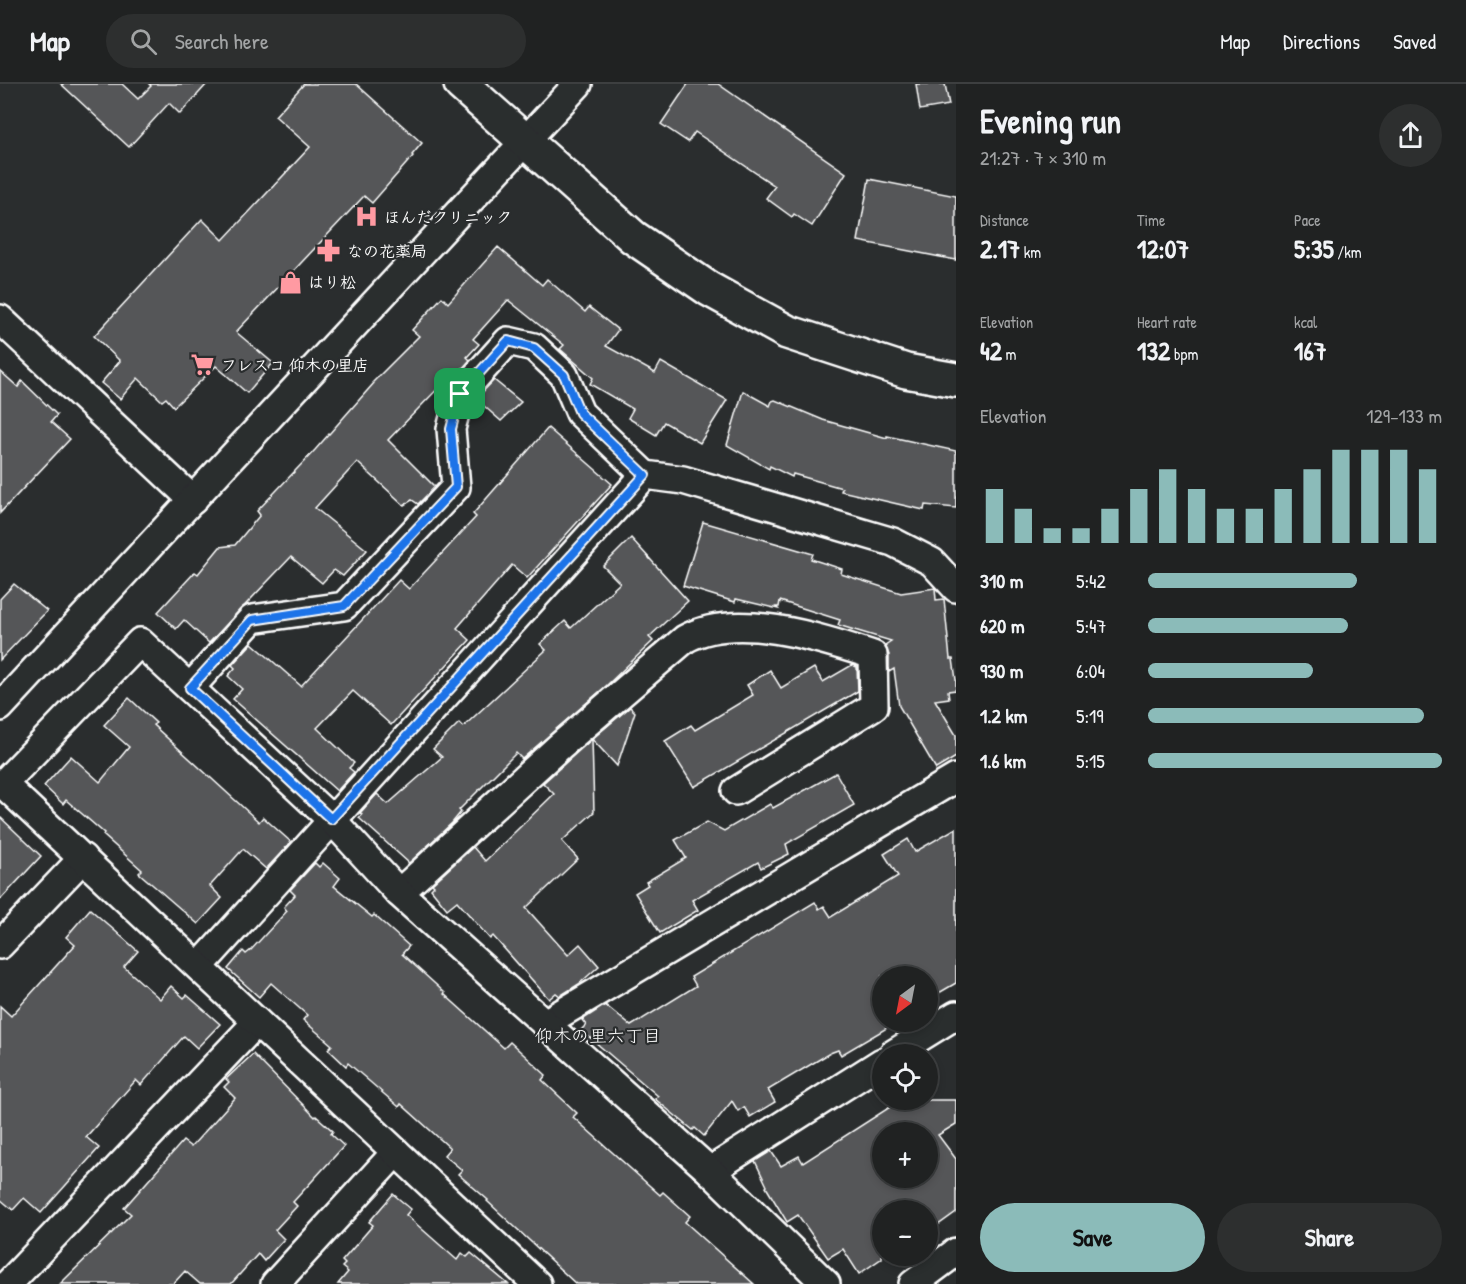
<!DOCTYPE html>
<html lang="en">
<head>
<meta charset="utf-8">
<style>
	:root { --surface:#202222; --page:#2d2f2f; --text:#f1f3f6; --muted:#a2a4a5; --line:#3d3f40; --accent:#8bbbb9 }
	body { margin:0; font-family:"Patrick Hand","Klee One",sans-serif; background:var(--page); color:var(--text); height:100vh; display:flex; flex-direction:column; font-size:22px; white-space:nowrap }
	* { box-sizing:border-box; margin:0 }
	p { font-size:20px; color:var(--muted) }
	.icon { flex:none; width:33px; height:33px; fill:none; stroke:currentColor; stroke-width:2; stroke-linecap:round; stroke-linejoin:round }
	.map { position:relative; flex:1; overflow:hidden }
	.sheet { display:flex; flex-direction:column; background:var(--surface); width:510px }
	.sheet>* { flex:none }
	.needle { width:39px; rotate:212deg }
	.tools { position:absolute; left:872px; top:882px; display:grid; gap:12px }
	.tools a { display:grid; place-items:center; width:66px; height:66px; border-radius:50%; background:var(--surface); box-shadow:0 3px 9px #0003,0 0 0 2px var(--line); font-size:30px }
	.pin { position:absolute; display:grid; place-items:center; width:51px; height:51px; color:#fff; margin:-26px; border-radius:12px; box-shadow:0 3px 9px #0006 }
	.round { display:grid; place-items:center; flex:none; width:63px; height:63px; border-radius:32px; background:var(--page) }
	.overview { display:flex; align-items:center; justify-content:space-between; height:102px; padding:0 24px }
	h1 { font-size:33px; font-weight:700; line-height:45px }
	.stats { display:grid; grid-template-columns:repeat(3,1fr); gap:9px; height:102px; padding:6px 24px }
	.stats div { display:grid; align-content:center }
	.stats b { font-size:26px; font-weight:700 }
	.stats small { font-size:16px; font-weight:400 }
	.stats p { font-size:16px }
	.chart { height:168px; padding:12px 24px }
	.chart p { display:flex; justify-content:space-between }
	.chart svg { width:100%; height:108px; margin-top:6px; stroke:var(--accent); stroke-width:6 }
	.button { display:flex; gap:12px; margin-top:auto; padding:12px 24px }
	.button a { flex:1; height:69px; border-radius:36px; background:var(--accent); color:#111; font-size:24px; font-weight:700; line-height:69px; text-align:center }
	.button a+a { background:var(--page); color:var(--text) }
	ul { padding:0 24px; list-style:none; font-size:20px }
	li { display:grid; grid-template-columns:96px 72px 1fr; align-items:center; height:45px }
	li i { height:15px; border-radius:8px; background:var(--accent) }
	header { display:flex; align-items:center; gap:36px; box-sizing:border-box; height:84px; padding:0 30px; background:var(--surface); border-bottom:2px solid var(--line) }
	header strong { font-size:28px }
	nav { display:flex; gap:33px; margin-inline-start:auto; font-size:21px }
	.search { width:420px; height:54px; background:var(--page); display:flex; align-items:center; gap:15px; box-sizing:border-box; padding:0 21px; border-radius:33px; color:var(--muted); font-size:22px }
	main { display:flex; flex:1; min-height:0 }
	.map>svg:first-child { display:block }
	.building { fill:#555758; stroke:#fff; stroke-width:1.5; fill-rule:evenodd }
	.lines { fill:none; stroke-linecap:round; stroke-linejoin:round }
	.street-casing { stroke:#fff; stroke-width:32 }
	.secondary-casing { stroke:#fff; stroke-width:38 }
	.street { stroke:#2a2d2e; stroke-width:27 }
	.secondary { stroke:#2a2d2e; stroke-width:33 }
	.route-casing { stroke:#fff; stroke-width:12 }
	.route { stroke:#1a73e8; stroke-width:8 }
	.labels { text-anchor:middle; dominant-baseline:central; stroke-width:4.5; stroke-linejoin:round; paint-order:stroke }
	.poi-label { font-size:16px; font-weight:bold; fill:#fff; stroke:#2a2d2e; text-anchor:start }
	.neighbourhood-label { font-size:18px; fill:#fff; stroke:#2a2d2e }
</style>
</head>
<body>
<header>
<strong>Map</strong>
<div class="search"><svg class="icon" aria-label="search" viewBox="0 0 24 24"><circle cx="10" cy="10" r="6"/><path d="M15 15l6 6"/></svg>Search here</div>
<nav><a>Map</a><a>Directions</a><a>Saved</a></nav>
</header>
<main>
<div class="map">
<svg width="956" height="1200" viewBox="0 0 956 1200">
	<rect width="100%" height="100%" fill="#2a2d2e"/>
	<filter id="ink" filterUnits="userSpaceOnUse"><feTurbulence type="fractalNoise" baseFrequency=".0167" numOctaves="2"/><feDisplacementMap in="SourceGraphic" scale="12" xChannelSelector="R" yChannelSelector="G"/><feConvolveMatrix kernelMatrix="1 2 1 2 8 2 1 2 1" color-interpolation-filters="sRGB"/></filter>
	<g filter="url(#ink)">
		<g class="building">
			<polygon points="61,0 122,0 138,15 151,2 149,0 207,0 180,30 169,19 129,63"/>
			<polygon points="304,0 356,0 422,59 412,71 413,72 372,119 364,112 236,248 273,279 247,309 216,282 174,323 166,314 162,317 138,294 120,315 101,299 120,277 94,252 202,135 223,156 310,63 275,32"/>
			<polygon points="688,0 718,0 846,89 812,142 794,130 792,133 766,114 775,102 695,48 688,58 661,40"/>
			<polygon points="916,0 945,0 949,21 920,26"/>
			<polygon points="869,95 956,112 956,176 858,157"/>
			<polygon points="498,163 542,201 547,195 585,228 589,223 618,246 606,262 655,289 661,278 727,316 700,359 664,338 656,351 628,334 633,325 590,300 593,294 560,265 564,261 508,216 473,255 479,260 467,273 470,276 453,295 450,292 388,356 435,403 418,420 412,416 404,421 357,378 315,424 367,466 343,492 334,486 322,499 291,473 209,559 184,536 176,545 158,528 195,488 198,490 220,463 235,461 260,431 257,427 315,366 374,299 373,298 419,252 412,246 442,213 448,219"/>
			<polygon points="0,287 18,303 22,297 57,331 51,338 70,355 0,429"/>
			<polygon points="494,296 521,318 501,337 476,315"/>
			<polygon points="743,307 770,322 772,317 775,316 823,336 887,354 887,352 956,367 956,424 925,421 924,426 841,407 842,404 793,390 792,393 770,382 769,385 727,361"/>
			<polygon points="548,344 612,400 527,494 512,481 457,544 470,556 391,641 353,607 317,644 354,679 349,684 354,688 337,707 233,615 242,605 228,592 235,584 232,581 252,559 301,602 399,496 409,505 476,433 473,430"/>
			<polygon points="703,438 813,470 811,475 842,485 841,490 901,509 935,504 936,516 944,515 950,575 953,575 956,596 956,606 948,607 949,614 935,616 956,651 956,673 936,685 899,622 894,585 889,588 889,571 885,561 891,557 838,541 840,536 780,517 779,523 776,523 778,525 736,515 735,518 683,502"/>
			<polygon points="631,454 688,517 649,553 653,557 606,602 522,675 516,669 459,726 461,728 452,739 409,779 359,734 362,730 360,729 377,710 388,720 442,673 433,665 459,639 463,643 546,566 540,560 565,537 571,544 620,499 603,482"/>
			<polygon points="14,500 47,527 0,576 0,515"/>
			<polygon points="852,581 857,583 858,607 694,703 665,657 691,641 695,646 753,611 747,601 770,586 781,604 814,584 823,598"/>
			<polygon points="129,614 156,639 153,641 259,738 263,733 291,758 266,785 243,765 210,802 222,814 198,840 139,789 142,786 103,751 104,749 66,716 63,720 44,702 71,672 100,698 129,663 104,641"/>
			<polygon points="630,623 635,628 617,682 592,655"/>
			<polygon points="592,655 594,728 562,757 578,775 526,824 568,871 580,860 599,882 579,900 560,912 556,909 549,915 493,852 490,855 457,817 447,825 431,805 434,802 432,800 473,763 485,777 554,710 543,699"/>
			<polygon points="836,689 854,721 786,760 789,770 761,784 758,778 692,816 698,826 660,849 635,809 648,801 646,798 686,774 675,756 707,738 724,747 770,720 773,724"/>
			<polygon points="0,733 41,772 0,816"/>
			<polygon points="956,744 956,899 927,916 927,892 882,892 882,938 897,938 841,971 838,966 830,969 768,1006 775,1018 750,1033 744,1023 738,1027 732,1017 704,1052 695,1044 693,1046 655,1015 658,1012 581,946 586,941 582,936 605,921 631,942 696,902 691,893 815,818 819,825 824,822 831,833 898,792 884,770 908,755 915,768"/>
			<polygon points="315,779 319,783 323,779 340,794 334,802 372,833 374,831 409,862 402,870 445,909 444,910 504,964 510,958 546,991 542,996 577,1029 573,1033 660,1111 663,1108 690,1132 685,1138 754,1200 576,1200 487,1117 488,1116 458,1090 462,1086 444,1071 450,1064 401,1020 399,1023 348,979 346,982 328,965 332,961 303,936 307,931 271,899 259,913 228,885 243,867 246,870 251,866 287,827 284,823 295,811 290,806"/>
			<polygon points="90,825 138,867 124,883 160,915 171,902 184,914 187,911 220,940 197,964 184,952 141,1001 136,996 86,1053 99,1064 41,1129 24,1114 13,1126 0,1115 0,922 11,932 75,861 66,853"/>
			<polygon points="253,970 315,1033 316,1032 333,1047 331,1050 344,1062 293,1118 297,1122 275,1146 284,1155 264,1177 258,1170 231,1200 200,1200 185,1187 173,1200 60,1200 131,1130 124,1124 183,1057 191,1063 235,1014 224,1003 229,998 226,995"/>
			<path d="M901,1016H956V1040L938,1051L956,1075V1128L927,1149V1126H882V1174L859,1190L843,1165L828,1174L798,1131L787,1138L766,1103L767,1102L755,1077L771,1067L781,1082L799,1072L803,1079ZM882,1048H927V1094H882Z"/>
			<polygon points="393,1110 411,1125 406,1131 457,1176 462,1169 467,1173 471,1169 508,1200 338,1200 348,1188 342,1183 345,1180 342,1177 373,1141 369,1138"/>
		</g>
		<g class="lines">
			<defs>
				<g id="street">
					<polyline points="0,235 193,416"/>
					<polyline points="190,604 252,535 344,522 456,403 451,345 460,310 508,257 534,263 564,291 580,329 645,391"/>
					<polyline points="0,623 578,0"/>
					<path d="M399,809L560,662L685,555C736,526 820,554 873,571L874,622L736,707"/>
					<polyline points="0,861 83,774"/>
					<polyline points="199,883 645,391 683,396 893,458 932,478 956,504"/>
					<polyline points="545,939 956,694"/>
					<polyline points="893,970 956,931"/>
					<polyline points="710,1087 882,978"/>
					<polyline points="8,1200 257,938"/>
					<polyline points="275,1200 396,1068"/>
					<polyline points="537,1200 3,700 140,558 331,735 399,809 710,1087 826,1200"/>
					<polyline points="913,1200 956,1168"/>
				</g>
				<polyline id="secondary" points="461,0 633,153 709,205 787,248 906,287 956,296"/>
			</defs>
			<use href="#street" class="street-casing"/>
			<use href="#secondary" class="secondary-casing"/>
			<use href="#street" class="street"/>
			<use href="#secondary" class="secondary"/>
		</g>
	</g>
	<g class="lines" filter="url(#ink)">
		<defs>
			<polygon id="route" points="508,257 534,264 564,291 580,329 645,391 331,735 190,604 252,536 344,522 456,403 451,345 460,310"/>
		</defs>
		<use href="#route" class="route-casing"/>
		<use href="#route" class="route"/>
	</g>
	<defs>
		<symbol id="hospital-bare" viewBox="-9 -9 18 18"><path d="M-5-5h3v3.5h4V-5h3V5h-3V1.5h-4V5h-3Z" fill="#ff9aa2" stroke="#2a2d2e" stroke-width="2.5" paint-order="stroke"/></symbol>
		<symbol id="pharmacy-bare" viewBox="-9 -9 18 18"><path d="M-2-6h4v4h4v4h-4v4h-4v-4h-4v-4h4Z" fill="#ff9aa2" stroke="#2a2d2e" stroke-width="2.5" paint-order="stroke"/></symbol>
		<symbol id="shop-bare" viewBox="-9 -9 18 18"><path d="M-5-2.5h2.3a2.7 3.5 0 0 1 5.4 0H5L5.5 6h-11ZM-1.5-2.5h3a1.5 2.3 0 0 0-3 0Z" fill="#ff9aa2" stroke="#2a2d2e" stroke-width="2.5" paint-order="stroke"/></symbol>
		<symbol id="supermarket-bare" viewBox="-9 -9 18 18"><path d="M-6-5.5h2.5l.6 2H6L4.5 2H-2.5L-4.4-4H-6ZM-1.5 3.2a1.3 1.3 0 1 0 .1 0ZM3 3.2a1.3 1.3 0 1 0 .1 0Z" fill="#ff9aa2" stroke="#2a2d2e" stroke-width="2.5" paint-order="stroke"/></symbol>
	</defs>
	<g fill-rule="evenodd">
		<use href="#hospital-bare" x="350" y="116" width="33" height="33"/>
		<use href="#pharmacy-bare" x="312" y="150" width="33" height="33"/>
		<use href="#shop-bare" x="274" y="182" width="33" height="33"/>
		<use href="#supermarket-bare" x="186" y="264" width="33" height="33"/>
	</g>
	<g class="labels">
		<g class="poi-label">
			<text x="384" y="133">ほんだクリニック</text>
			<text x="347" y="167">なの花薬局</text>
			<text x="308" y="198">はり松</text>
			<text x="221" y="281">フレスコ 仰木の里店</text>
		</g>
		<g class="neighbourhood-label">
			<text x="598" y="951">仰木の里六丁目</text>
		</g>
	</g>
</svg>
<div class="tools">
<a><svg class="needle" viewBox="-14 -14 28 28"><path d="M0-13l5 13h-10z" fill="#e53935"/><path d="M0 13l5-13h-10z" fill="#a2a4a5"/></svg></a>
<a><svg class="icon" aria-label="locate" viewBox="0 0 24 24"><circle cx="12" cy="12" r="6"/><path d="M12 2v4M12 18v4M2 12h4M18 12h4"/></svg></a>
<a>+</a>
<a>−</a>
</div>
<div class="pin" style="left:460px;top:310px;background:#1e9e55"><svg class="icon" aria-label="arrive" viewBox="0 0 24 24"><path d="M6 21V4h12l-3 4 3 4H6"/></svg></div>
</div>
<section class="sheet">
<div class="overview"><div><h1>Evening run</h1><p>21:27 · 7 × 310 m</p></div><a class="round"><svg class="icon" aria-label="share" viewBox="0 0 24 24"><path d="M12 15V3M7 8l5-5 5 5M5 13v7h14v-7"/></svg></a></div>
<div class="stats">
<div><p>Distance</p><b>2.17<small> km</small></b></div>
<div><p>Time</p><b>12:07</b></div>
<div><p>Pace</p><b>5:35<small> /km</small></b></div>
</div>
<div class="stats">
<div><p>Elevation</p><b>42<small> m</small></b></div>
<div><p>Heart rate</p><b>132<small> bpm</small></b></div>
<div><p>kcal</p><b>167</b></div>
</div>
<div class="chart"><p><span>Elevation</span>129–133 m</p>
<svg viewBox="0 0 160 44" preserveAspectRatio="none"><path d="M5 44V22M15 44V30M25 44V38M35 44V38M45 44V30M55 44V22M65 44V14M75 44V22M85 44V30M95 44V30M105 44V22M115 44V14M125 44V6M135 44V6M145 44V6M155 44V14"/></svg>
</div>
<ul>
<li><b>310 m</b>5:42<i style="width:71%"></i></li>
<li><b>620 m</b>5:47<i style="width:68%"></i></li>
<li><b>930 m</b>6:04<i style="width:56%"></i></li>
<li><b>1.2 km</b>5:19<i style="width:94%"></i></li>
<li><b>1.6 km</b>5:15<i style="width:100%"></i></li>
</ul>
<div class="button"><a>Save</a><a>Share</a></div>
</section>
</main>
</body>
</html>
